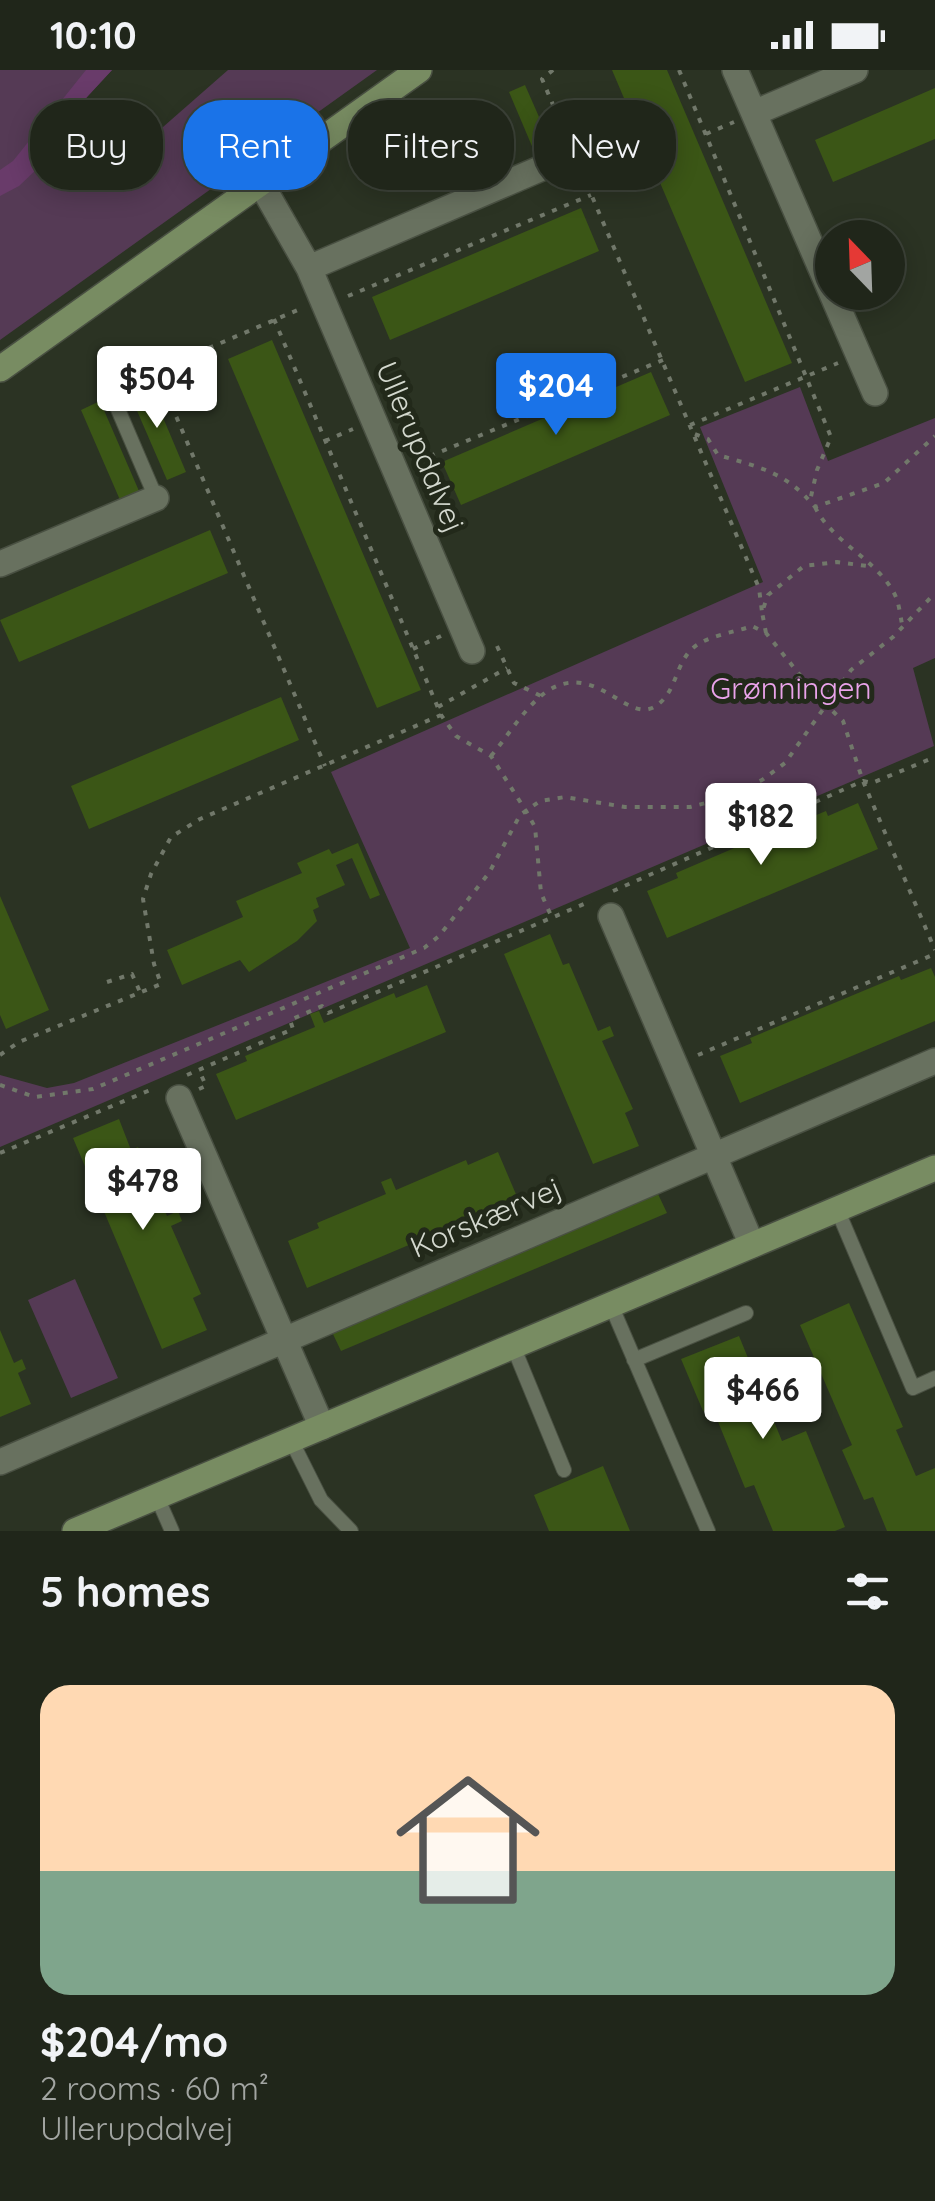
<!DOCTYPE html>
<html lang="en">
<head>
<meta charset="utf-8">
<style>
  body { margin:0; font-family:Quicksand,sans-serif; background:#2d3227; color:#f1f3f6; height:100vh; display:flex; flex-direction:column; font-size:38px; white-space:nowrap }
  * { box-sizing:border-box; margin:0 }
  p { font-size:32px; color:#a2a5a2 }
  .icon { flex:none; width:55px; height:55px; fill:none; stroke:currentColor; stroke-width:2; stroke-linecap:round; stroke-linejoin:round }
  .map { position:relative; height:1461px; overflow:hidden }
  .panel { display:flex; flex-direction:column; background:#20261a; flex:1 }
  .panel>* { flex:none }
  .hud { position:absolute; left:30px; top:30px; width:875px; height:90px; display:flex; gap:20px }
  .needle { width:65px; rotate:337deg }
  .controls { position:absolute; left:815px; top:150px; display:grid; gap:20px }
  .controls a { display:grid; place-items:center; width:90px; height:90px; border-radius:50%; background:#20261a; box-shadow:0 5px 25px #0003,0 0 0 2px #3d4339; font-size:50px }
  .price { position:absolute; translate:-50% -85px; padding:0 22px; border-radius:10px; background:#fff; color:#222; font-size:32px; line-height:65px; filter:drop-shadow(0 2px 5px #0008) }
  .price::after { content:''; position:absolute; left:50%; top:60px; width:30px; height:22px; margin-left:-15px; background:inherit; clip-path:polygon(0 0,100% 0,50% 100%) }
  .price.on { background:#1a73e8; color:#fff }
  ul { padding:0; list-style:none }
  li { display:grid; align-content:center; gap:20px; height:530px; padding:0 40px }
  li span { display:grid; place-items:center; height:310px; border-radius:30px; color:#555 }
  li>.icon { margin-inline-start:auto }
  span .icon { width:180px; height:180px; fill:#fffc; stroke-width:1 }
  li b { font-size:42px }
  h2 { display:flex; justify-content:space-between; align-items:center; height:120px; padding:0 40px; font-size:42px }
  .tag { padding:0 35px; border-radius:40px; background:#20261a; box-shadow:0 5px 25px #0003,0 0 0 2px #3d4339; font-size:35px; line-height:90px }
  .tag.on { background:#1a73e8; color:#fff }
  .status { display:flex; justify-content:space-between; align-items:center; height:70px; padding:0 50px; background:#20261a; direction:ltr }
  .status svg { height:28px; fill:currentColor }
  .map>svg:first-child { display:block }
  .green { fill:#553a55 }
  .water { fill:#693b6a }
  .building { fill:#3b5616 }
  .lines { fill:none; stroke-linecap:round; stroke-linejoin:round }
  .lane-casing { stroke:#495042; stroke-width:16 }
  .street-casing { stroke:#495042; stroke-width:28 }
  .secondary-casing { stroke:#495042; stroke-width:28 }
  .path { stroke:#71786a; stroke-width:4; stroke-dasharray:5 8; stroke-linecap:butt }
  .lane { stroke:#68715f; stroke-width:14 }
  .street { stroke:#68715f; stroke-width:25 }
  .secondary { stroke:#788c62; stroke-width:25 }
  .labels { text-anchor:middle; stroke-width:10; stroke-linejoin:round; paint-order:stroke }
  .street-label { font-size:30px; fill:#d3d8ce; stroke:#22291a }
  .park-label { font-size:30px; fill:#eaa3ea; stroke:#22291a }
</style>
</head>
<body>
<div class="status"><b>10:10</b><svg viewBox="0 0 49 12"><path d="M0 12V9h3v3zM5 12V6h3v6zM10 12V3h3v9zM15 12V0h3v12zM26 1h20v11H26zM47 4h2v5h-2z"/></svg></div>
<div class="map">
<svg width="935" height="1461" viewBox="0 0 935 1461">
  <rect width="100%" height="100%" fill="#2b3323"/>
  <path class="green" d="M0,0H112L62,54L47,82L90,121L228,0H377L0,270Z
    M800,317L828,391L935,348V588L913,598L934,676L0,1077V1005L47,1018L74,1013L410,878L331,702L763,512L700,357Z
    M75,1209L118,1308L71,1328L28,1230Z"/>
  <path class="water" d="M86,0H112L62,54L39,97L19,116L0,126V100L13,91Z"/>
  <path class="building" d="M612,0H667L792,293L745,312Z
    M525,15L554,81L537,88L509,22Z
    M935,18V69L833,112L815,70Z
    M581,138L599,181L390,270L372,227Z
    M272,270L421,620L377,638L228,289Z
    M651,302L670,345L461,435L442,392Z
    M148,312L186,402L167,410L128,320Z
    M100,331L139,421L120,430L81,340Z
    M210,460L228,503L19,592L0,550Z
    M281,627L299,670L89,759L71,716Z
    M858,733L878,779L667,868L647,821L678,808L676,803L746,773L743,767L752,763L756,770L826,741L828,746Z
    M358,773L380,825L370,829L352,788L336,795L345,815L316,828L319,837L313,840L317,851L297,871L249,902L240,890L182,915L167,880L243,847L236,831L302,803L297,793L329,779L332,784Z
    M0,826L49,940L6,959L0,945Z
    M550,864L563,895L569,893L598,961L610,956L614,966L602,971L633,1039L625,1043L639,1076L593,1094L504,884Z
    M931,898L935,907V951L740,1033L720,986L752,973L750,968L899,906L901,910Z
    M427,915L446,962L236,1050L216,1004L247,991L245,986L315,957L310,944L319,941L324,953L394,923L396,928Z
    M119,1049L131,1080L138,1077L167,1146L178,1141L182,1151L171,1156L201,1224L193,1228L207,1260L162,1279L73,1068Z
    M498,1082L518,1129L307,1218L288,1171L319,1158L317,1153L386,1124L381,1112L391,1108L396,1120L466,1090L468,1095Z
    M658,1124L667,1143L341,1281L332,1262Z
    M849,1233L903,1357L896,1360L916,1406L935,1398V1461H887L873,1427L864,1430L842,1380L852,1375L800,1255Z
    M0,1260L14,1293L22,1289L26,1299L18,1303L31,1334L0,1347Z
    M739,1266L782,1371L806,1361L845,1457L835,1461H773L754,1415L745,1418L712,1337L703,1341L681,1289Z
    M603,1396L630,1461H549L534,1425Z"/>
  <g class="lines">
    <g class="lane-casing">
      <path id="lane" d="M114,330L156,428
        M837,1139L913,1318L935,1308
        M611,1235L708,1461
        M513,1276L564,1400
        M634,1290L746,1243
        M291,1370L321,1430L351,1461
        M157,1427L172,1461"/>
    </g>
    <g class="street-casing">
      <path id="street" d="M735,0L875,323
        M754,43L855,0
        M260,112L309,198L472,581
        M309,198L549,95
        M0,494L156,428
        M611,846L752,1175
        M179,1028L322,1357
        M0,1392L935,991"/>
    </g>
    <g class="secondary-casing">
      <path id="secondary" d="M0,299L419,0
        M75,1461L935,1098"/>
    </g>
    <path class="path" d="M553,0L542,9L759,518L762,542
      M679,0L831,367L817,400L810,431
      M706,64L734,52
      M348,226L591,125
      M274,249L441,645L456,666L491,686L526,741L535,757L541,823L552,848
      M156,299L325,696
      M125,314L300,239
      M690,355L838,293
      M695,364L708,369L718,385C759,397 786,402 815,437L884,413L935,366
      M325,371L353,359
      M418,391L663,290
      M815,437C832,472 876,489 894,523C899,532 900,544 902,554
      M766,563L762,542L768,525L804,496L837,492L867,496
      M497,576L514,613L541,626
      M413,579L441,566
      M438,637L507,598
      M491,686C508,666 524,638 546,622C593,590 625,650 652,638C675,627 674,600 689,582C702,566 733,563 752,556L766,563L816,625L843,651L863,711L935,880
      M613,821L863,711L872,713L935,687
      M107,912L132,904L140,922
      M0,985L19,972L161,914L154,894L143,829L151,804L171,767L200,749L441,645
      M698,985L935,884
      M187,1005L293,959L290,950L322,936L328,943L591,831
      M0,1015L35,1027L93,1019L424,878L439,866L489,803L520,745L540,731L565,727L625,737H690L725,728L762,710L785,693L851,600L893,567L935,523
      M199,1019L206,1016L199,1000
      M0,1083L155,1018"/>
    <use href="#lane" class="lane"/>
    <use href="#street" class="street"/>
    <use href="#secondary" class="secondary"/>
  </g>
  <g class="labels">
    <g class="street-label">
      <text transform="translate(420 377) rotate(67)" y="10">Ullerupdalvej</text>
      <text transform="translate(486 1148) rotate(-23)" y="10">Korskærvej</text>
    </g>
    <g class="park-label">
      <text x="791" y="629">Grønningen</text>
    </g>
  </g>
</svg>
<div class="controls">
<a><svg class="needle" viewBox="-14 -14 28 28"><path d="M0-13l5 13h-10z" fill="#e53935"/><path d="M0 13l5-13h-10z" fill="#a2a5a2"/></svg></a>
</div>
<b class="price" style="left:157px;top:361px">$504</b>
<b class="price on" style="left:556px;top:368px">$204</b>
<b class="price" style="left:761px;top:798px">$182</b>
<b class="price" style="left:143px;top:1163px">$478</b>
<b class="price" style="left:763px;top:1372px">$466</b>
<div class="hud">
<a class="tag">Buy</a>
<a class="tag on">Rent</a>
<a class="tag">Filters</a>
<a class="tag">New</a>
</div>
</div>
<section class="panel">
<h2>5 homes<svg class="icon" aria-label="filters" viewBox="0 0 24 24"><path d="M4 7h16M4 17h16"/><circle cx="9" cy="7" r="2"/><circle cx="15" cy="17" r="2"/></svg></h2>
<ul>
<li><span style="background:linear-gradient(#ffd9b3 60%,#7fa58c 0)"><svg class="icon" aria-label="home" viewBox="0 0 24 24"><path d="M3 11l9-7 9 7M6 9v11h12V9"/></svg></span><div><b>$204/mo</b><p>2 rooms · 60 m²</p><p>Ullerupdalvej</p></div></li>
</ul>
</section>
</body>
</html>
